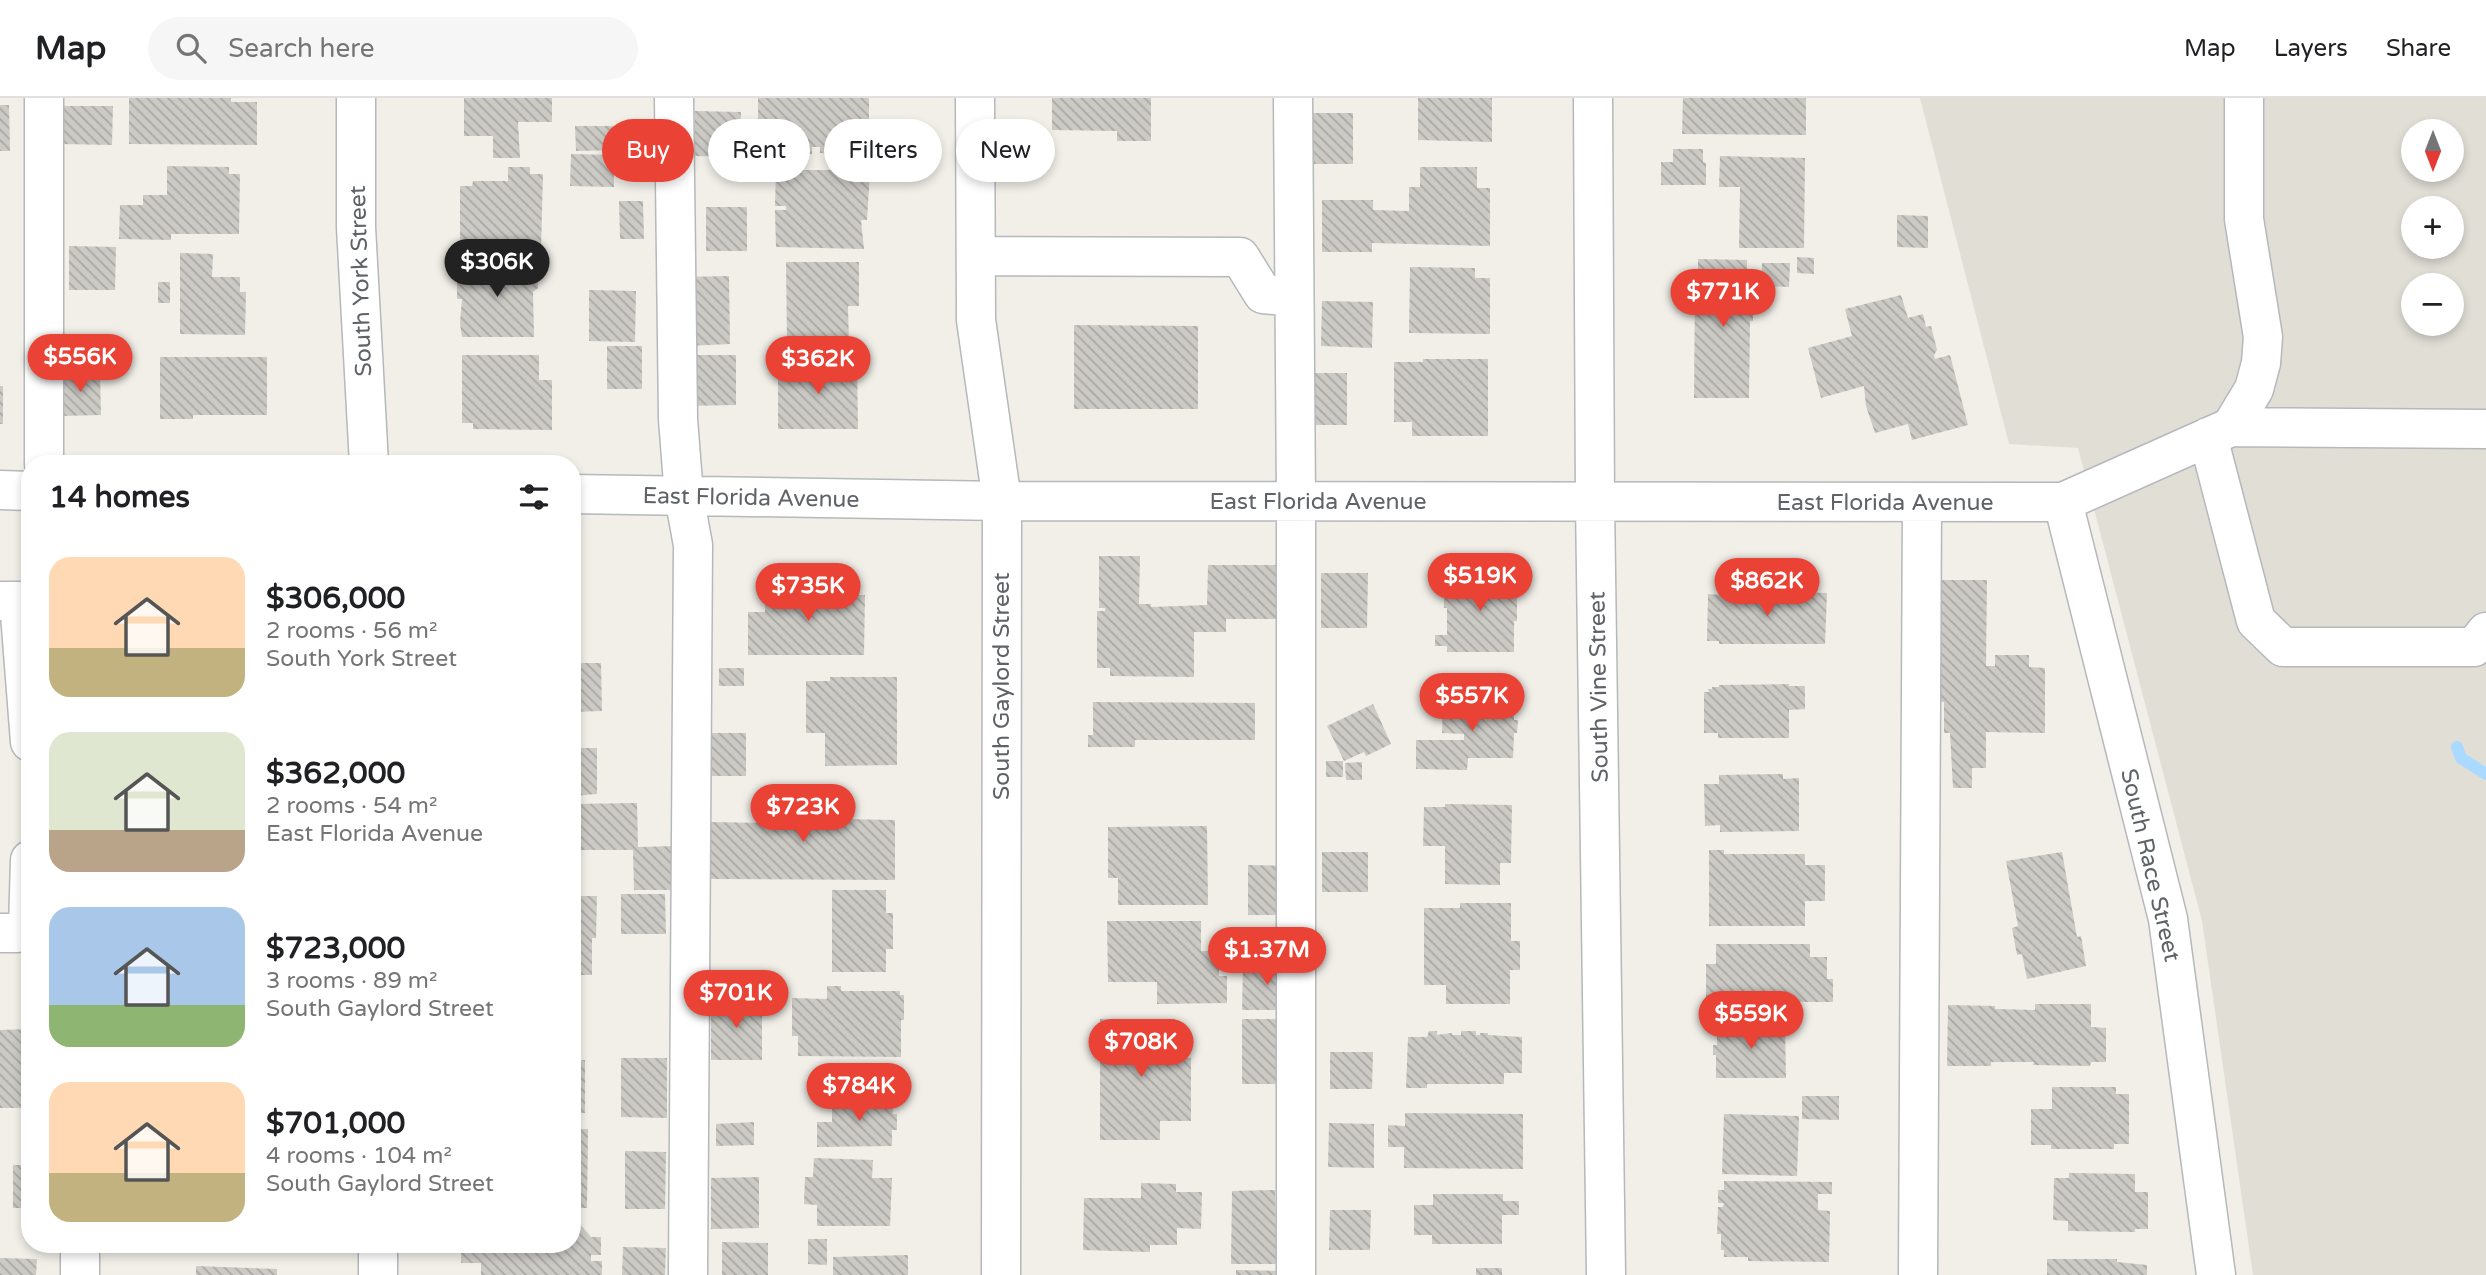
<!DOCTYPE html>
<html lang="en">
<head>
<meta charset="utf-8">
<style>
  body { margin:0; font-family:"Varela Round",sans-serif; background:#f6f6f6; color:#202124; height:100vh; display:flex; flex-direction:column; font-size:26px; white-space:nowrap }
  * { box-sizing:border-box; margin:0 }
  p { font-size:23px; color:#757577 }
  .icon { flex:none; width:38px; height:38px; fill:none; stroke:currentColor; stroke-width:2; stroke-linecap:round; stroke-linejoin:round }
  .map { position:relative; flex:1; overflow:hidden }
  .panel { position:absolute; left:21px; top:357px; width:560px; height:798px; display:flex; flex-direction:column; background:#fff; border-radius:28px; box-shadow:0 4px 10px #0003 }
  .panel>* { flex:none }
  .top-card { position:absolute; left:602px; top:21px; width:665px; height:63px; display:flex; gap:14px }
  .needle { width:46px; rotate:180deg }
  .buttons { position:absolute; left:2401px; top:21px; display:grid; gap:14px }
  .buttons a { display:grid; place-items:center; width:63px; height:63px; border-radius:50%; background:#fff; box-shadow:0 4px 10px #0003; font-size:35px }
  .price { position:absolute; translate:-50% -60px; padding:0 16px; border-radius:24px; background:#ea4335; color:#fff; font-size:23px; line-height:46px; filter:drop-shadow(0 2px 4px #0008) }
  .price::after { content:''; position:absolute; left:50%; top:42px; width:21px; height:16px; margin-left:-10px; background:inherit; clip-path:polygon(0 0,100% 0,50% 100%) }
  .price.current { background:#222; color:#fff }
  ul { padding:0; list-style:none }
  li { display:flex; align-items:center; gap:21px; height:175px; padding:0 28px }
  li span { display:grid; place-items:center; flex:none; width:196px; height:140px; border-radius:21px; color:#555 }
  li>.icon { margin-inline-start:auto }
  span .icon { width:84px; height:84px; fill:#fffc; stroke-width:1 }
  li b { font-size:30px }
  h2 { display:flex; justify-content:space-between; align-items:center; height:84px; padding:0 28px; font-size:30px }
  .chip { padding:0 24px; border-radius:32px; background:#fff; box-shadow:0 4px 10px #0003; font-size:24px; line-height:63px }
  .chip.current { background:#ea4335; color:#fff }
  header { display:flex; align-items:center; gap:42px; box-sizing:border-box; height:98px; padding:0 35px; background:#fff; border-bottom:2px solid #e0e0e0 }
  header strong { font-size:33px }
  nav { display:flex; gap:38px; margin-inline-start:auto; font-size:24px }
  .search { width:490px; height:63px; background:#f6f6f6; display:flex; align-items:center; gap:18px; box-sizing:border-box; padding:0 24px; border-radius:38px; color:#757577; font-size:26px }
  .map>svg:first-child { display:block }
  .education { fill:#e1ded6; fill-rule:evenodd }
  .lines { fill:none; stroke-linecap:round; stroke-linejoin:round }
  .stream { stroke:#aadaff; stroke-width:12 }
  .building { fill:url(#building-back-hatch) }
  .minor-casing { stroke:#b5b8bc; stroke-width:41 }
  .minor { stroke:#fff; stroke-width:38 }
  .labels { text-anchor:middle; stroke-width:5; stroke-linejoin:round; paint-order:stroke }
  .street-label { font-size:23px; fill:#5f6368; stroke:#fff }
</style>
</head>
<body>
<header>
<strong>Map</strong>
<div class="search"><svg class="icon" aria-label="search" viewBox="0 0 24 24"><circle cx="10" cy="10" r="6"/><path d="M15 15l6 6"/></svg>Search here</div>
<nav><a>Map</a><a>Layers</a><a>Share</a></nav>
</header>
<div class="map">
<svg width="2486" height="1177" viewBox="0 0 2486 1177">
  <defs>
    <pattern id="building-back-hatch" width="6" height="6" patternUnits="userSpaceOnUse" patternTransform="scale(1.75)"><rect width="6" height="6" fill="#cccac5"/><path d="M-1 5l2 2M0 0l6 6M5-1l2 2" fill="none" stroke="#a9a8a4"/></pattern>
  </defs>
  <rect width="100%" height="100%" fill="#f1efe8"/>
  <path class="education" d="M1920,0H2486V1177H2253L2202,823L2078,350L2009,346ZM2413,33H2452V72H2413ZM2413,110H2452V149H2413ZM2413,187H2452V226H2413Z"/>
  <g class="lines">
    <path class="stream" d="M2457,649L2461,660L2486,676"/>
  </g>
  <path class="building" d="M129,0H231V4H257V47L129,46Z
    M464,0H552V24H518L520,60H493V38H464Z
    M758,0H869V31H859V56H843V49H838V56L820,55V49H812V56H792V42H783V24H758Z
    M1052,0H1151V43H1117V33L1052,32Z
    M1418,0H1492V44L1418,42Z
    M1683,0H1806V37L1682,36Z
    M0,7H9L10,53H0Z
    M60,8H113L112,47L60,46Z
    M695,13L741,14L739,59L694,58Z
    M1304,15H1353V66H1304Z
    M575,28H617V52L576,53Z
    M1673,51H1703V64L1706,65V87H1661V64H1673Z
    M571,56L614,57V89L570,88Z
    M1720,58L1805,60L1804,150H1739L1740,89H1719Z
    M167,68L229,69V76H240L239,136H171V142L119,141L120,107H143V97H167Z
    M508,69H530V76H543L541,152L460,151V88H472L473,83H508Z
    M1420,69H1477V90H1490V148L1372,145V154H1322V102H1373V112L1409,113V89H1420Z
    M776,72H856V74H870L867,122H861L864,151L776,149L775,112H786V108H775Z
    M619,103H643L644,141H620Z
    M706,109H747V153H706Z
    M1897,117L1928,118V150L1897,149Z
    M69,148L116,149L115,192H69Z
    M180,155L213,156L212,179H240V194H246L245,237L180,236Z
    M1797,159L1814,160V176L1797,175Z
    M1698,161L1747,162V185H1753V223H1750L1749,300H1694L1695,187H1698Z
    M786,164H859V208H848L849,246H787Z
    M457,165H533V174L538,179V190L533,194L534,239H462L460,225L462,201H457Z
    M1762,165H1790L1789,189L1761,188Z
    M1410,169L1475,170V180H1490V236L1409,235Z
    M729,178L730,246L685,248L684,179Z
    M158,184H170V205H158Z
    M589,192L636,193L635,244L589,243Z
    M1901,197L1908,220L1923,216L1926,229L1931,228L1937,252L1934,257L1935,261L1950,257L1968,327L1912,342L1908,326L1875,335L1866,308L1864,288L1821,300L1808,250L1852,238L1845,211Z
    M1322,203L1373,204L1372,250L1321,248Z
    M1074,227L1198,228V311H1074Z
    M607,248H642V291H607Z
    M462,257H539V282H552V332L473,331V325H462Z
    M685,257H736V307L685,308Z
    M160,259H267V317H193V321H160Z
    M1423,261H1488V338H1412V324H1394V264H1423Z
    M778,264H857L858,331H778Z
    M100,275L101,317L60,318L58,276Z
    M1301,275H1347V327H1301Z
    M0,288H3V326H0Z
    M1099,458H1140L1139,506H1151V509L1207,507L1208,467H1282L1281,521H1226V534H1194V579L1110,578V570H1097V513H1105V510H1099Z
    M1321,475H1368L1367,530H1321Z
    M1444,476H1507V480H1517V523H1514V554H1447V548H1435V537H1447V510H1444Z
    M1940,482H1987L1986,568H1995V557H2029V569L2045,570V635L1986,634V670H1972V690H1953L1950,635H1944V604H1939Z
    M765,489L834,490V497H865L864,557H748V514H765Z
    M1721,493L1827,495L1825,546H1719V543H1707L1708,496L1721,497Z
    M572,565H601L602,613L572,614Z
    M719,570H744V588H719Z
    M830,579H897V667L825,668V635H806V583H830Z
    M1789,586V588H1805V611L1789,612V640H1718V635H1704V594H1709L1708,591H1712V589H1719V587Z
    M1463,597H1514V622H1518L1517,635H1514L1513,660H1468L1467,672L1416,671V642H1464V636L1442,635L1443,606H1463Z
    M1093,604L1255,605V642H1135V649H1088V637H1093Z
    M1373,606L1391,646L1366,658L1364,654L1344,663L1327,628Z
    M705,635H746V678H705Z
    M575,650H597V696L572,698V653H575Z
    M1326,663H1343V679H1326Z
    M1362,664V682H1346L1345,665Z
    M1783,676V681L1799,680V733L1720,734V727L1705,728L1704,686H1719V677Z
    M770,696H840V721L895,722V782L709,781V724L770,725Z
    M637,705L638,749L675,748V792H634L633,752H572V706Z
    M1445,706L1512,707L1511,765H1500V787L1445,786V748H1423L1424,709H1445Z
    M1207,728L1208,807H1118V780H1108V729Z
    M1709,752H1724V756H1805V767H1825V803H1805V828H1709Z
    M1322,754H1368V794H1322Z
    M2062,754L2077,839L2081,838L2086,868L2027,881L2022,856L2017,857L2012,830L2018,828L2006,763Z
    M1248,767L1294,768V817H1248Z
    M832,792H886V815H893V851H886V874H832Z
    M621,796H665L666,836H621Z
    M572,798H597L596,840H592V877H572Z
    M1460,805H1511V843H1520V872H1510V906H1446V887H1424V810H1460Z
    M1107,823H1201V853H1219V878H1227V905L1157,906V884H1108Z
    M1716,846H1810V859H1827V881H1833V904H1715V901H1706V866H1716Z
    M1243,865L1293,866L1292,912H1242Z
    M827,888H841V893H900V897H904V922H901V959L798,958V938H792V900L827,901Z
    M711,901H762V962H711Z
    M2035,906H2091V929L2106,930V964H2091L2090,968L2033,967L2034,964H1991V968H1947L1948,907L1995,908V911L2035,912Z
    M1100,921H1175V960H1191V1023H1160V1042H1100Z
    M1242,921H1287V986H1242Z
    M1717,926H1785L1786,980H1716V957H1713V947H1717Z
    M30,931V1010H0V932Z
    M1429,933H1437V937L1452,935V937H1461V933H1476V937H1480V935H1488V937L1522,939V975H1504V986H1427V990H1406L1408,939H1427Z
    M1330,954H1373L1372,991H1330Z
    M621,960H667V1020L621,1019Z
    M572,962H585V1015H572Z
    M2052,989H2116V996H2129V1046H2114V1051H2051V1047H2031V1011H2052Z
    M1802,998H1839V1022L1802,1021Z
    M892,999L893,1016H897V1032H892V1048L817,1049V1024H832V1000Z
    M1405,1015L1523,1016V1071L1404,1070V1049H1388V1027L1405,1028Z
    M1724,1016L1799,1018L1797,1078L1722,1076Z
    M754,1024V1047L716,1048V1026Z
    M1329,1025L1374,1026V1070L1328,1069Z
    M572,1031H588L587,1110H572Z
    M625,1053L666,1054L665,1111H625Z
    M814,1060L873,1062L872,1080H892L890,1128H817V1107L804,1106L805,1079H813Z
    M13,1067H30V1110H13Z
    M2069,1075L2135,1076V1094H2148V1131H2135V1134L2068,1133V1123L2053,1122L2054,1080H2069Z
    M759,1079V1130L711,1131V1080Z
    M1724,1083L1832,1084V1096H1818V1112L1830,1113L1829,1164L1748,1163V1159H1724V1152H1721V1136H1717L1718,1109H1723L1724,1105H1718V1092H1724Z
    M1141,1085L1176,1086V1094H1202L1201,1131L1177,1130V1147H1150V1154L1083,1152L1084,1100H1141Z
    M1275,1092L1276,1133H1287V1166H1231L1232,1093Z
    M1433,1096H1503V1103H1519V1117H1502V1146H1432V1137H1414V1107H1433Z
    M1330,1112H1371L1370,1152H1329Z
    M572,1123H577L591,1139H601V1157H591V1163H602V1177H481V1165H461V1146H572Z
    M808,1141H827V1167L808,1166Z
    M722,1144L768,1145V1177H722Z
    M83,1146H129V1155L83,1154Z
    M184,1146H276L275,1150H270V1154L184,1151Z
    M623,1149L666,1150L665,1177H622Z
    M908,1157V1177H833V1159Z
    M0,1160L37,1161L36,1177H0Z
    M2047,1161H2117V1164L2147,1167V1177H2047Z
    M196,1168L277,1171V1177H196Z
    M1476,1170H1502V1177H1476Z
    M1236,1172L1286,1173V1177H1236Z"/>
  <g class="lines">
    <g class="minor-casing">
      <path id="minor" d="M44,0V366
        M356,0V129L369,366
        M674,0L678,321L684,398L693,447L688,1177
        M975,0L976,222L1002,403L1001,1177
        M1293,0L1296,403V1177
        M1593,0L1595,404L1606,1177
        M976,158L1240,159L1263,196L1294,199
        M2231,329L2254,291L2261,265L2263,239L2244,121V0
        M2208,339L2256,523L2283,549H2474L2486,534
        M0,392L30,393
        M572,396L1002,403L2063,404L2231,329L2486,331
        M2063,404L2168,821L2216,1177
        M0,503H19L30,644
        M0,835H17L28,829L30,762
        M80,1146V1177
        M378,1146V1177
        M1918,1177L1922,404"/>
    </g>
    <use href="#minor" class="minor"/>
  </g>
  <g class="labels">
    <g class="street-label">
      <text transform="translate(360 183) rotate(-92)" y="8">South York Street</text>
      <text transform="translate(751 399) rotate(1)" y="8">East Florida Avenue</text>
      <text x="1318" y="411">East Florida Avenue</text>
      <text x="1885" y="412">East Florida Avenue</text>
      <text transform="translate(1001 588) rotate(-90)" y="8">South Gaylord Street</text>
      <text transform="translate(1598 589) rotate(-91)" y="8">South Vine Street</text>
      <text transform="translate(2151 767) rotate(77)" y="8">South Race Street</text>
    </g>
  </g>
</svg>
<div class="buttons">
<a><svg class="needle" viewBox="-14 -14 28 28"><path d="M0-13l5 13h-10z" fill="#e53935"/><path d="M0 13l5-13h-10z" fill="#757577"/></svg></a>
<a>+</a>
<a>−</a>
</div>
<b class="price current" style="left:497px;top:201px">$306K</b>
<b class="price" style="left:1723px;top:231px">$771K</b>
<b class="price" style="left:80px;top:296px">$556K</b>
<b class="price" style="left:818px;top:298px">$362K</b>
<b class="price" style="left:1480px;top:515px">$519K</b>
<b class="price" style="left:1767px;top:520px">$862K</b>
<b class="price" style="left:808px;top:525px">$735K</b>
<b class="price" style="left:1472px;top:635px">$557K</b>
<b class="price" style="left:803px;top:746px">$723K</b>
<b class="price" style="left:1267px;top:889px">$1.37M</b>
<b class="price" style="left:736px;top:932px">$701K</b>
<b class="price" style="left:1751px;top:953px">$559K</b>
<b class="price" style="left:1141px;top:981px">$708K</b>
<b class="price" style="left:859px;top:1025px">$784K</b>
<div class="top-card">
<a class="chip current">Buy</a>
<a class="chip">Rent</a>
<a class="chip">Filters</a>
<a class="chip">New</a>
</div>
<section class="panel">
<h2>14 homes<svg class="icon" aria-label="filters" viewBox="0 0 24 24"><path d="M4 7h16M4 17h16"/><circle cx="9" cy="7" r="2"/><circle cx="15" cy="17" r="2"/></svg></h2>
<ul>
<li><span style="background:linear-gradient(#ffd9b3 65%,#c2b280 0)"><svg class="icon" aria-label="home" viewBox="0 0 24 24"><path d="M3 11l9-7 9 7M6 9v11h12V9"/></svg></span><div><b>$306,000</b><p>2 rooms · 56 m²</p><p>South York Street</p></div></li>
<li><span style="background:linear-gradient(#dfe7d0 70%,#b9a48a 0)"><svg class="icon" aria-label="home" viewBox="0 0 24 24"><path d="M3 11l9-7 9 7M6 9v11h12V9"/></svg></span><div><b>$362,000</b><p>2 rooms · 54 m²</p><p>East Florida Avenue</p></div></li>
<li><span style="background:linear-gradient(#a9c7e8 70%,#8fb573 0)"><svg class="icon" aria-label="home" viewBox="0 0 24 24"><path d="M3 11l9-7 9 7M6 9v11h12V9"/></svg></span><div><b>$723,000</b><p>3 rooms · 89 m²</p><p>South Gaylord Street</p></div></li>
<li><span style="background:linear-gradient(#ffd9b3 65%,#c2b280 0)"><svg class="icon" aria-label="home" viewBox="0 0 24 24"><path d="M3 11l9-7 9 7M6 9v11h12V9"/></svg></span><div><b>$701,000</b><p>4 rooms · 104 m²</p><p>South Gaylord Street</p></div></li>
</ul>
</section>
</div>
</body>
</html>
